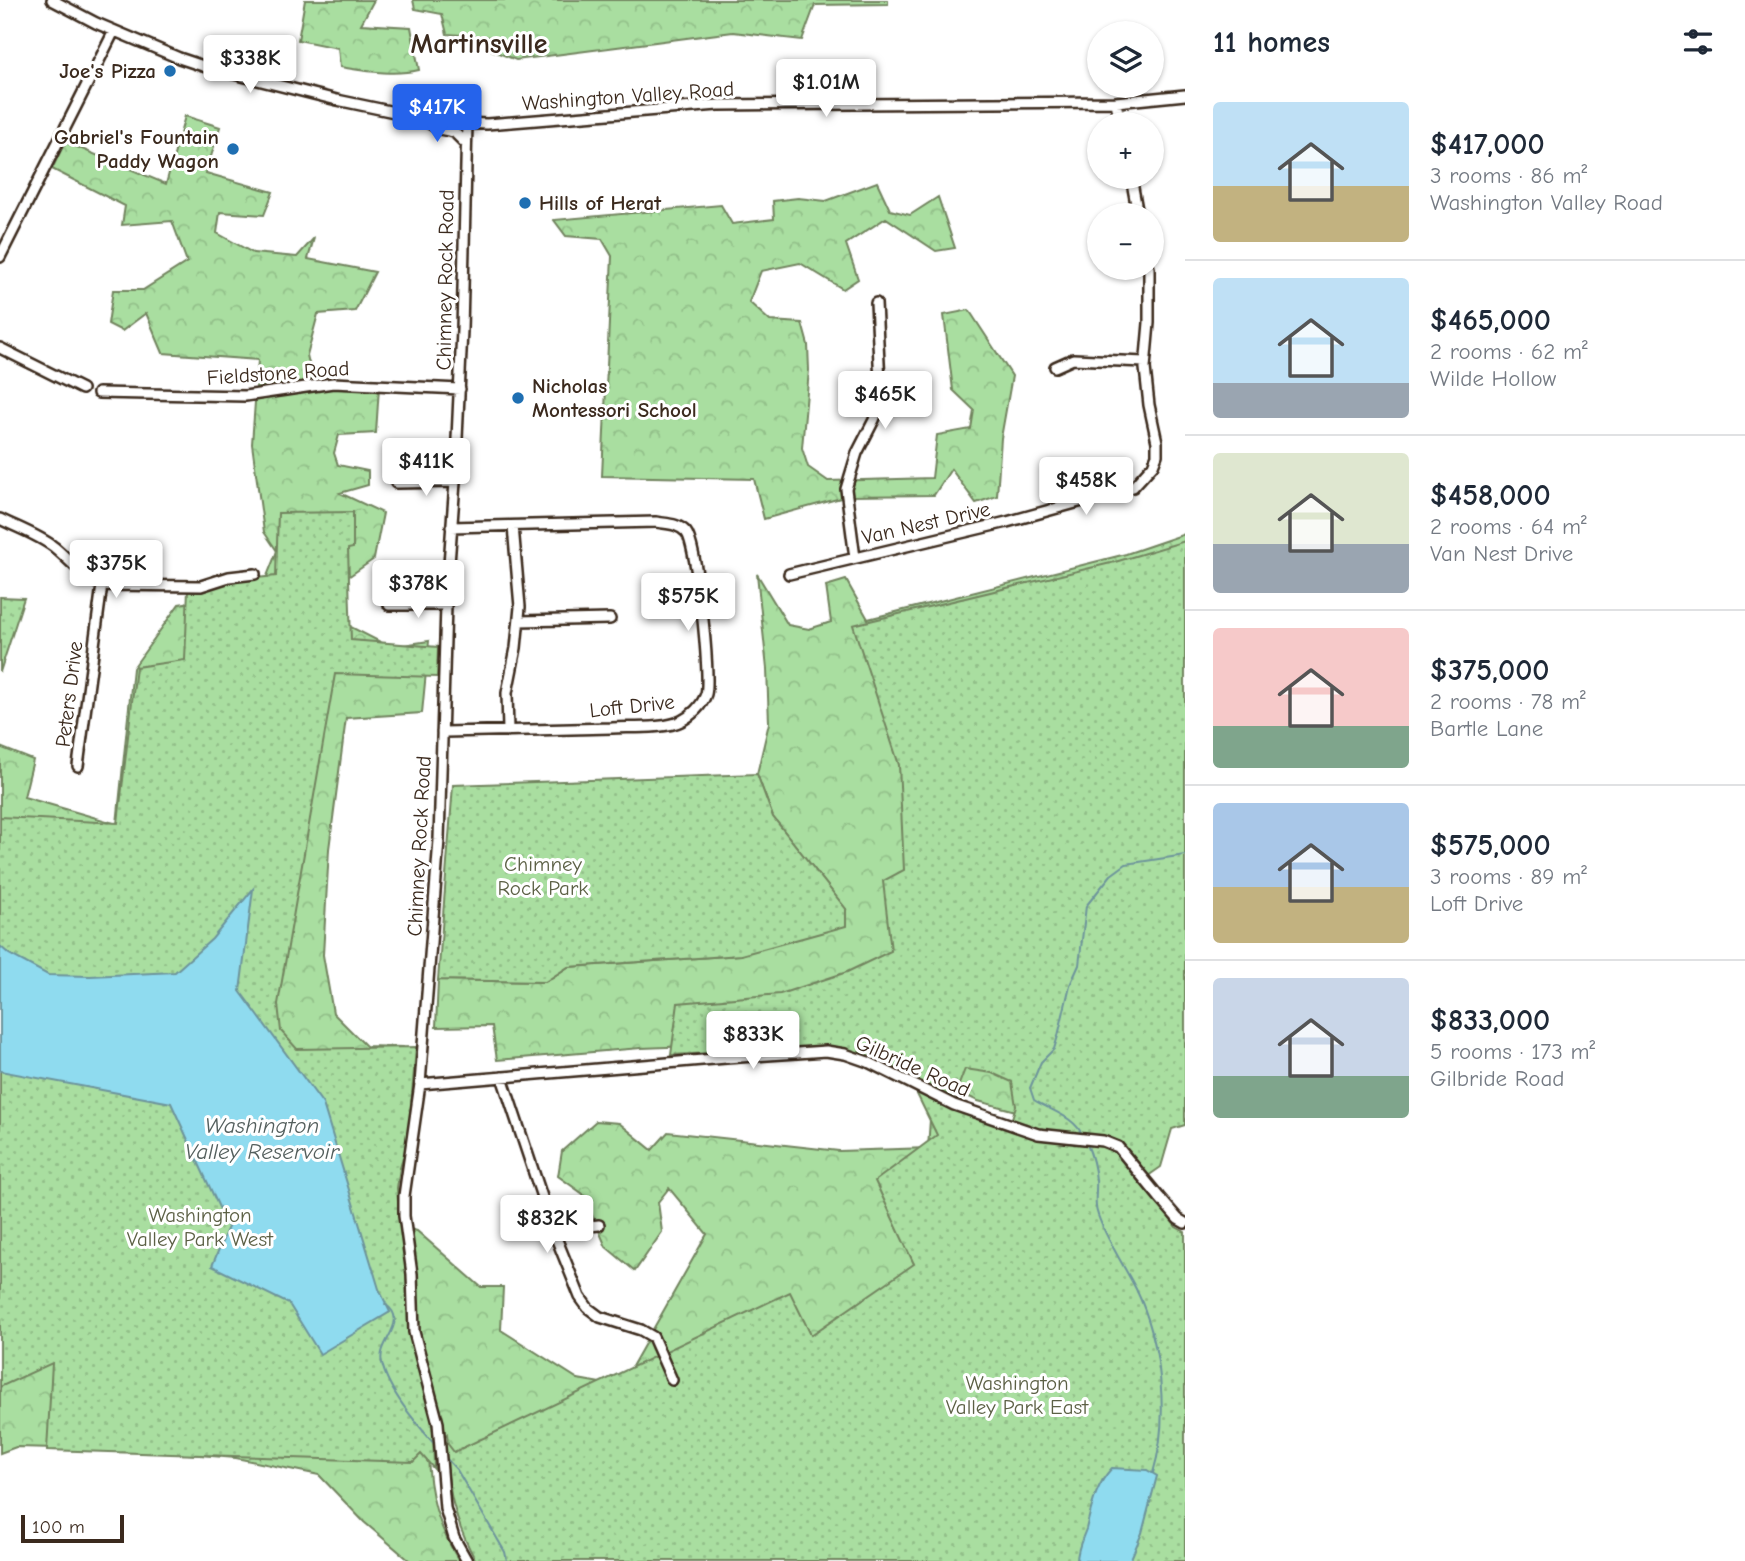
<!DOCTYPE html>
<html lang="en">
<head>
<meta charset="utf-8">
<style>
  body { margin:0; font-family:"Comic Neue",sans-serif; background:#f6f6f7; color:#1f2937; height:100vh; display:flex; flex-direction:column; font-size:26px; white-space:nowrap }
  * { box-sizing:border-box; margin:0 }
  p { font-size:23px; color:#747a83 }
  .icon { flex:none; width:38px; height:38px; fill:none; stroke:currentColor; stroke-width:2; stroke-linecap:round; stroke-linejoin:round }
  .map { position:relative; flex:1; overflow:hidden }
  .drawer { display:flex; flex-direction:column; background:#fff; width:560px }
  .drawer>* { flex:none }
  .buttons { position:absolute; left:1087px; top:21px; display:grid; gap:14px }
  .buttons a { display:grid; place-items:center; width:77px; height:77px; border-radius:50%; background:#fff; box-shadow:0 2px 5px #0004; font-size:35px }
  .scale { position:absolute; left:21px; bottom:18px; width:103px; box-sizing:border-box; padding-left:7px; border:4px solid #3b2a1e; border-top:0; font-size:19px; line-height:24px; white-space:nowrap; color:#3b2a1e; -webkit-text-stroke:5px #fff; paint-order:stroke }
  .price { position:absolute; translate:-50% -60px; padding:0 16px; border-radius:7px; background:#fff; color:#222; font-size:23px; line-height:46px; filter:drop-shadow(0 2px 4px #0008) }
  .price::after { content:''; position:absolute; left:50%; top:42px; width:21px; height:16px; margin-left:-10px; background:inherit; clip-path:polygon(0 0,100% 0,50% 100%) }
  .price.active { background:#2563eb; color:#fff }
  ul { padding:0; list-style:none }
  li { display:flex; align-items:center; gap:21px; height:175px; padding:0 28px }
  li+li { border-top:2px solid #e0e1e3 }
  li span { display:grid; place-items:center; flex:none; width:196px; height:140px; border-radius:7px; color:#555 }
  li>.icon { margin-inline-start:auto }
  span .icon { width:84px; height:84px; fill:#fffc; stroke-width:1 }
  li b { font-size:30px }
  h2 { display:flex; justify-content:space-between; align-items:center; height:84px; padding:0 28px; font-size:30px }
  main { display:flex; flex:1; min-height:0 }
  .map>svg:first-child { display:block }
  .forest { fill:url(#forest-crowns); stroke:#72845f; stroke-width:2 }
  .park { fill:url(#park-dots); stroke:#72845f; stroke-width:2; fill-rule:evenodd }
  .water { fill:#8fdbef; stroke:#6d949b; stroke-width:2 }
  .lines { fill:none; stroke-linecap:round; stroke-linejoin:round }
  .stream { stroke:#6d949b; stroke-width:2 }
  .minor-casing { stroke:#3b2a1e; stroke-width:14 }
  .minor { stroke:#fff; stroke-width:9 }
  .poi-dot { fill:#1f6fb2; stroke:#fff; stroke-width:2.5 }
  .labels { text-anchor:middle; stroke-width:6; stroke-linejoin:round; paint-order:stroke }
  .poi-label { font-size:21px; font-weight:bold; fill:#3b2a1e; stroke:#fff; text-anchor:end }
  .street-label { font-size:21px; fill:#3b2a1e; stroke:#fff }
  .park-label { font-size:21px; fill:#5c6045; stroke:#fff }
  .water-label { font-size:23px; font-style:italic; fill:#545f5d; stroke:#fff }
  .district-label { font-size:28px; font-weight:bold; fill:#3b2a1e; stroke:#fff }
</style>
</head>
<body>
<main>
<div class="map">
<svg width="1185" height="1561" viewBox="0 0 1185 1561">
  <defs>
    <pattern id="forest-crowns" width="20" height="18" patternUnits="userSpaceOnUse" patternTransform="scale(1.75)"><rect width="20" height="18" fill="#a9dea0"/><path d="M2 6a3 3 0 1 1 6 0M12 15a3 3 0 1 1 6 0" fill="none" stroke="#92bf89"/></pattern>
    <pattern id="park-dots" width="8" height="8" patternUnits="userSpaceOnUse" patternTransform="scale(1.75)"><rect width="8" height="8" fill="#a9dea0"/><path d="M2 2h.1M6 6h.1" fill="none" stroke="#92bf89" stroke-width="1.8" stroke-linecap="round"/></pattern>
  </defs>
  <rect width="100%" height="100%" fill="#fff"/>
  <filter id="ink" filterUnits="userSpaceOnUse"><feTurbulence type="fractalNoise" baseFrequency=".0143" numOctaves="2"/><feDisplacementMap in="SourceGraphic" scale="14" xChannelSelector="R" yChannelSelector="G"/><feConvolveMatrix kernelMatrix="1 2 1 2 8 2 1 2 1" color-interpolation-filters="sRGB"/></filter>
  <g filter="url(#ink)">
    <path class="forest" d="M305,0H374L361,24L411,27L419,70C393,76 367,71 340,67L338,48L298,40Z
      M413,0H888V4L815,5L802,40L733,32L516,60L491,50V37L447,34L442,14L415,9Z
      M185,116L220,127L206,173L273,192L264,215L220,212L217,233L253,253L297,257L314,238L308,259L375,272L355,311L318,314L307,355L312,377L379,387L376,433L339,435L334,453L338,465L368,471V485L340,493L383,513L374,559L338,584L335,619L390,647L429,641L422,713L346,718L329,849L323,955L333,1013L366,1046L403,1047L408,1096L395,1179L399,1226L417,1231L481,1287H503L501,1330L578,1379L611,1385L630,1370L707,1234L669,1188L658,1202L662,1232L635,1271L606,1247L583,1194L558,1176L562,1151L596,1121L619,1123L652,1150L668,1132L839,1151L928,1148L931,1105L1185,1561L451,1482L447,1434L428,1454C429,1495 438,1526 459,1561H410L364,1522L319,1475L236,1458L139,1450L16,1447L0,1453V747L33,760L24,797L117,824L133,668L179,604L261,591L277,551L264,532L252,444L258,360L163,353L146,313L122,331L108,324L113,290H143L187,262L172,221L122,225L125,206L52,169L65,142L166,184Z
      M877,182L890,210L910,215L938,197L955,248L936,251L886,218L846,244L858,279L843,289L800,263L761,271L749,302L770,321L802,323L808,345L809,370L802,448L808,467L828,481L932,478L937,435L971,429L974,410L953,390L944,315L969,310L1012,376L1001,438L997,496L976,503L951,469L934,495L848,496L764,519L754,479L602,476L612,256L602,239L566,236L554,220L721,205L732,224L774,219L773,201L798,198L826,201Z
      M1185,534V1079L1058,1122L978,1101L846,1040L641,1048L497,1060L492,1026L436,1027L438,980L545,982L568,967L741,955L846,909L773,817L757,774L769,723L767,669L757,574L788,625L809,629L831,622L826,586L846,580L868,619L1126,554Z"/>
    <path class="park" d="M353,512V548L348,549L351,640L438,647L437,677L335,674L278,1004L281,1031L297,1049L416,1047L408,1142L400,1168L397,1188L399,1215L433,1425L434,1469L421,1454L413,1462L47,1450L52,1363L0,1387V817L118,823L136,667L185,660L188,589L225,581L276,576L278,513Z
      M1185,541V1125L1172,1129L1161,1167L1141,1181L1176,1227L1185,1232V1561H476C452,1518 448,1486 444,1439L454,1452L790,1292L811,1335L914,1264L875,1181L937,1135L915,1090L920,1082L884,1061L846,1049L811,1048L671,1055L678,1003L780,994L847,972L891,951L883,881L904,870L899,765L853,625L1115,562ZM965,1069L992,1073L1012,1082L1016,1106L1011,1121L953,1100Z
      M0,597L24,598L0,672Z
      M757,774L773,817L846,909V926L741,955L568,967L545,982L438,980L453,785Z"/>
    <path class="water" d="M253,889L240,991L323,1104L379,1289L390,1312L320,1354L289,1304L212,1266L228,1227L171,1103L0,1071V946L9,954L48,975L90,976L175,972L212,939Z
      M1112,1468L1147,1470L1157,1476L1142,1533L1130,1561H1077C1077,1549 1082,1540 1086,1529C1092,1506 1095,1486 1112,1468Z"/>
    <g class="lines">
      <path class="stream" d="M1083,1136C1074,1116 1051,1111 1034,1100L1030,1088L1041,1062L1054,1049L1058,1036L1070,985L1079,965L1086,906L1111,875L1126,864L1185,855
        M1087,1144C1092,1156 1095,1168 1096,1180C1097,1190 1094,1203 1097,1212C1103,1234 1125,1267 1136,1289C1161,1341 1170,1417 1153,1473
        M385,1304C411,1322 376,1342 382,1363C388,1391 417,1424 436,1446
        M444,1456L457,1470L505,1552L507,1561"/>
      <g class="minor-casing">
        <path id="minor" d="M52,0L96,23L179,58L206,67L337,100L442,122L487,124L718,105L1116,102L1185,95
          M1116,102L1120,124
          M429,123L439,129L454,132L466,144
          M467,123L462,330L455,482L446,605L439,840L420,1084L404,1196V1216L412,1274L414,1332L438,1423L445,1508L454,1538L467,1561
          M1131,177L1138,215
          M0,257L114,31
          M0,348L82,389
          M1055,367L1073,359L1145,362
          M98,393L245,396L333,383L460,389
          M396,483L455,482
          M0,519C18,528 38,535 54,547C70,560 83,577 102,585L201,586L229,577L255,574
          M855,558L846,489L857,453L874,420L881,402L876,303
          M789,574L1007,522L1133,487L1153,465L1157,455V442L1149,405L1145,368L1149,323V268
          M389,605H446
          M519,621L610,619
          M508,731L507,693L516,648L520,607L513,526
          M442,732C499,731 556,729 612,728C630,727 666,729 681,721C691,716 702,706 706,694C711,677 697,544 686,532C678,523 666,524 656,522L451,527
          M78,766L102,585
          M502,1077L553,1230L580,1297L588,1308L600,1317L641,1330L653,1337L672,1380
          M420,1084L726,1058L826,1051L845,1054L868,1062L954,1105L1038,1134L1103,1141L1118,1147L1159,1197L1178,1219L1185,1223
          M553,1230L599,1225"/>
      </g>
      <use href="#minor" class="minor"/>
    </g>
  </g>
  <g class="poi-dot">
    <circle cx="170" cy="71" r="7"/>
    <circle cx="233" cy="149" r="7"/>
    <circle cx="525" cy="203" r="7"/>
    <circle cx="518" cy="398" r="7"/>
  </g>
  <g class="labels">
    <g class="poi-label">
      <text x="156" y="78">Joe's Pizza</text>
      <text x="219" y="144">Gabriel's Fountain<tspan x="219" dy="24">Paddy Wagon</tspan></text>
      <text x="539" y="210" text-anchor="start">Hills of Herat</text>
      <text x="532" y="393" text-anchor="start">Nicholas<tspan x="532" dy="24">Montessori School</tspan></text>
    </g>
    <g class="street-label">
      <text transform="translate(628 96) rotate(-4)" y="7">Washington Valley Road</text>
      <text transform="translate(445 280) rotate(-89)" y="7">Chimney Rock Road</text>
      <text transform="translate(278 373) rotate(-4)" y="7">Fieldstone Road</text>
      <text transform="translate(926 523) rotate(-13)" y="7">Van Nest Drive</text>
      <text transform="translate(69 694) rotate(-83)" y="7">Peters Drive</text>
      <text transform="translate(632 706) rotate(-6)" y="7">Loft Drive</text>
      <text transform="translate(419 846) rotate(-87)" y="7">Chimney Rock Road</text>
      <text transform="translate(913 1066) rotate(24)" y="7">Gilbride Road</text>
    </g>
    <g class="park-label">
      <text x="543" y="871">Chimney<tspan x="543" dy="24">Rock Park</tspan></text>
      <text x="200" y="1222">Washington<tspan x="200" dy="24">Valley Park West</tspan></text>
      <text x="1017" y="1390">Washington<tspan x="1017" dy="24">Valley Park East</tspan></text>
    </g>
    <g class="water-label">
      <text x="262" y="1133">Washington<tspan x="262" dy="26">Valley Reservoir</tspan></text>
    </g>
    <g class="district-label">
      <text x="479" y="53">Martinsville</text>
    </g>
  </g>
</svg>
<div class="buttons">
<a><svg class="icon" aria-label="layers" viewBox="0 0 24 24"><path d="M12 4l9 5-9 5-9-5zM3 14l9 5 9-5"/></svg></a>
<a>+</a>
<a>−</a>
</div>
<div class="scale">100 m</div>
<b class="price" style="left:250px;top:95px">$338K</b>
<b class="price" style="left:826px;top:119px">$1.01M</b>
<b class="price active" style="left:437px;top:144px">$417K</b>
<b class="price" style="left:885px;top:431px">$465K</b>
<b class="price" style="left:426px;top:498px">$411K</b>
<b class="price" style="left:1086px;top:517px">$458K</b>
<b class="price" style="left:116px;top:600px">$375K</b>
<b class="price" style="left:418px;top:620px">$378K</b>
<b class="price" style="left:688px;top:633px">$575K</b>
<b class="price" style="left:753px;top:1071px">$833K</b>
<b class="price" style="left:547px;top:1255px">$832K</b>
</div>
<section class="drawer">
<h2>11 homes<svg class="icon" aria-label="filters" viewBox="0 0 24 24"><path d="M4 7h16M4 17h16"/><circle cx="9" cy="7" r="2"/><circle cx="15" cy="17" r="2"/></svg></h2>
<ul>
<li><span style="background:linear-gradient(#bfe0f5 60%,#c2b280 0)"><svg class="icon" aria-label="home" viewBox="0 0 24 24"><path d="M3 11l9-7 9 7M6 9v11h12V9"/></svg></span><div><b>$417,000</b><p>3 rooms · 86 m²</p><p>Washington Valley Road</p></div></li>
<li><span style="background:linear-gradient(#bfe0f5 75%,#9aa5b1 0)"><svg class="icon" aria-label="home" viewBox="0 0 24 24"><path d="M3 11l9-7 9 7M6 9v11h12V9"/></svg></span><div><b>$465,000</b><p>2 rooms · 62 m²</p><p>Wilde Hollow</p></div></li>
<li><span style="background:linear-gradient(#dfe7d0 65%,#9aa5b1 0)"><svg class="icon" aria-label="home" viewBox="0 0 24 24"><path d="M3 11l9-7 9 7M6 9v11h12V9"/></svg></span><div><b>$458,000</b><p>2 rooms · 64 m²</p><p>Van Nest Drive</p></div></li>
<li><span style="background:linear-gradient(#f6c9c9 70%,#7fa58c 0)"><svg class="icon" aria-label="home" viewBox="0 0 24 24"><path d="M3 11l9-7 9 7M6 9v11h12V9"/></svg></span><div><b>$375,000</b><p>2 rooms · 78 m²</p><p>Bartle Lane</p></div></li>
<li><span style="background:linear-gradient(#a9c7e8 60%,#c2b280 0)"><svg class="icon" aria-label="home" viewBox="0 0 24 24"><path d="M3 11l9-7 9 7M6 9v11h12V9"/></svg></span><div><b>$575,000</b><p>3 rooms · 89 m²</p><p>Loft Drive</p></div></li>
<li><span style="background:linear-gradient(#c9d6e8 70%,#7fa58c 0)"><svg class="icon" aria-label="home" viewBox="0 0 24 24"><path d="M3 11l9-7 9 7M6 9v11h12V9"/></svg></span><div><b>$833,000</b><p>5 rooms · 173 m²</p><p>Gilbride Road</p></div></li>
</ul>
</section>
</main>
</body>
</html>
